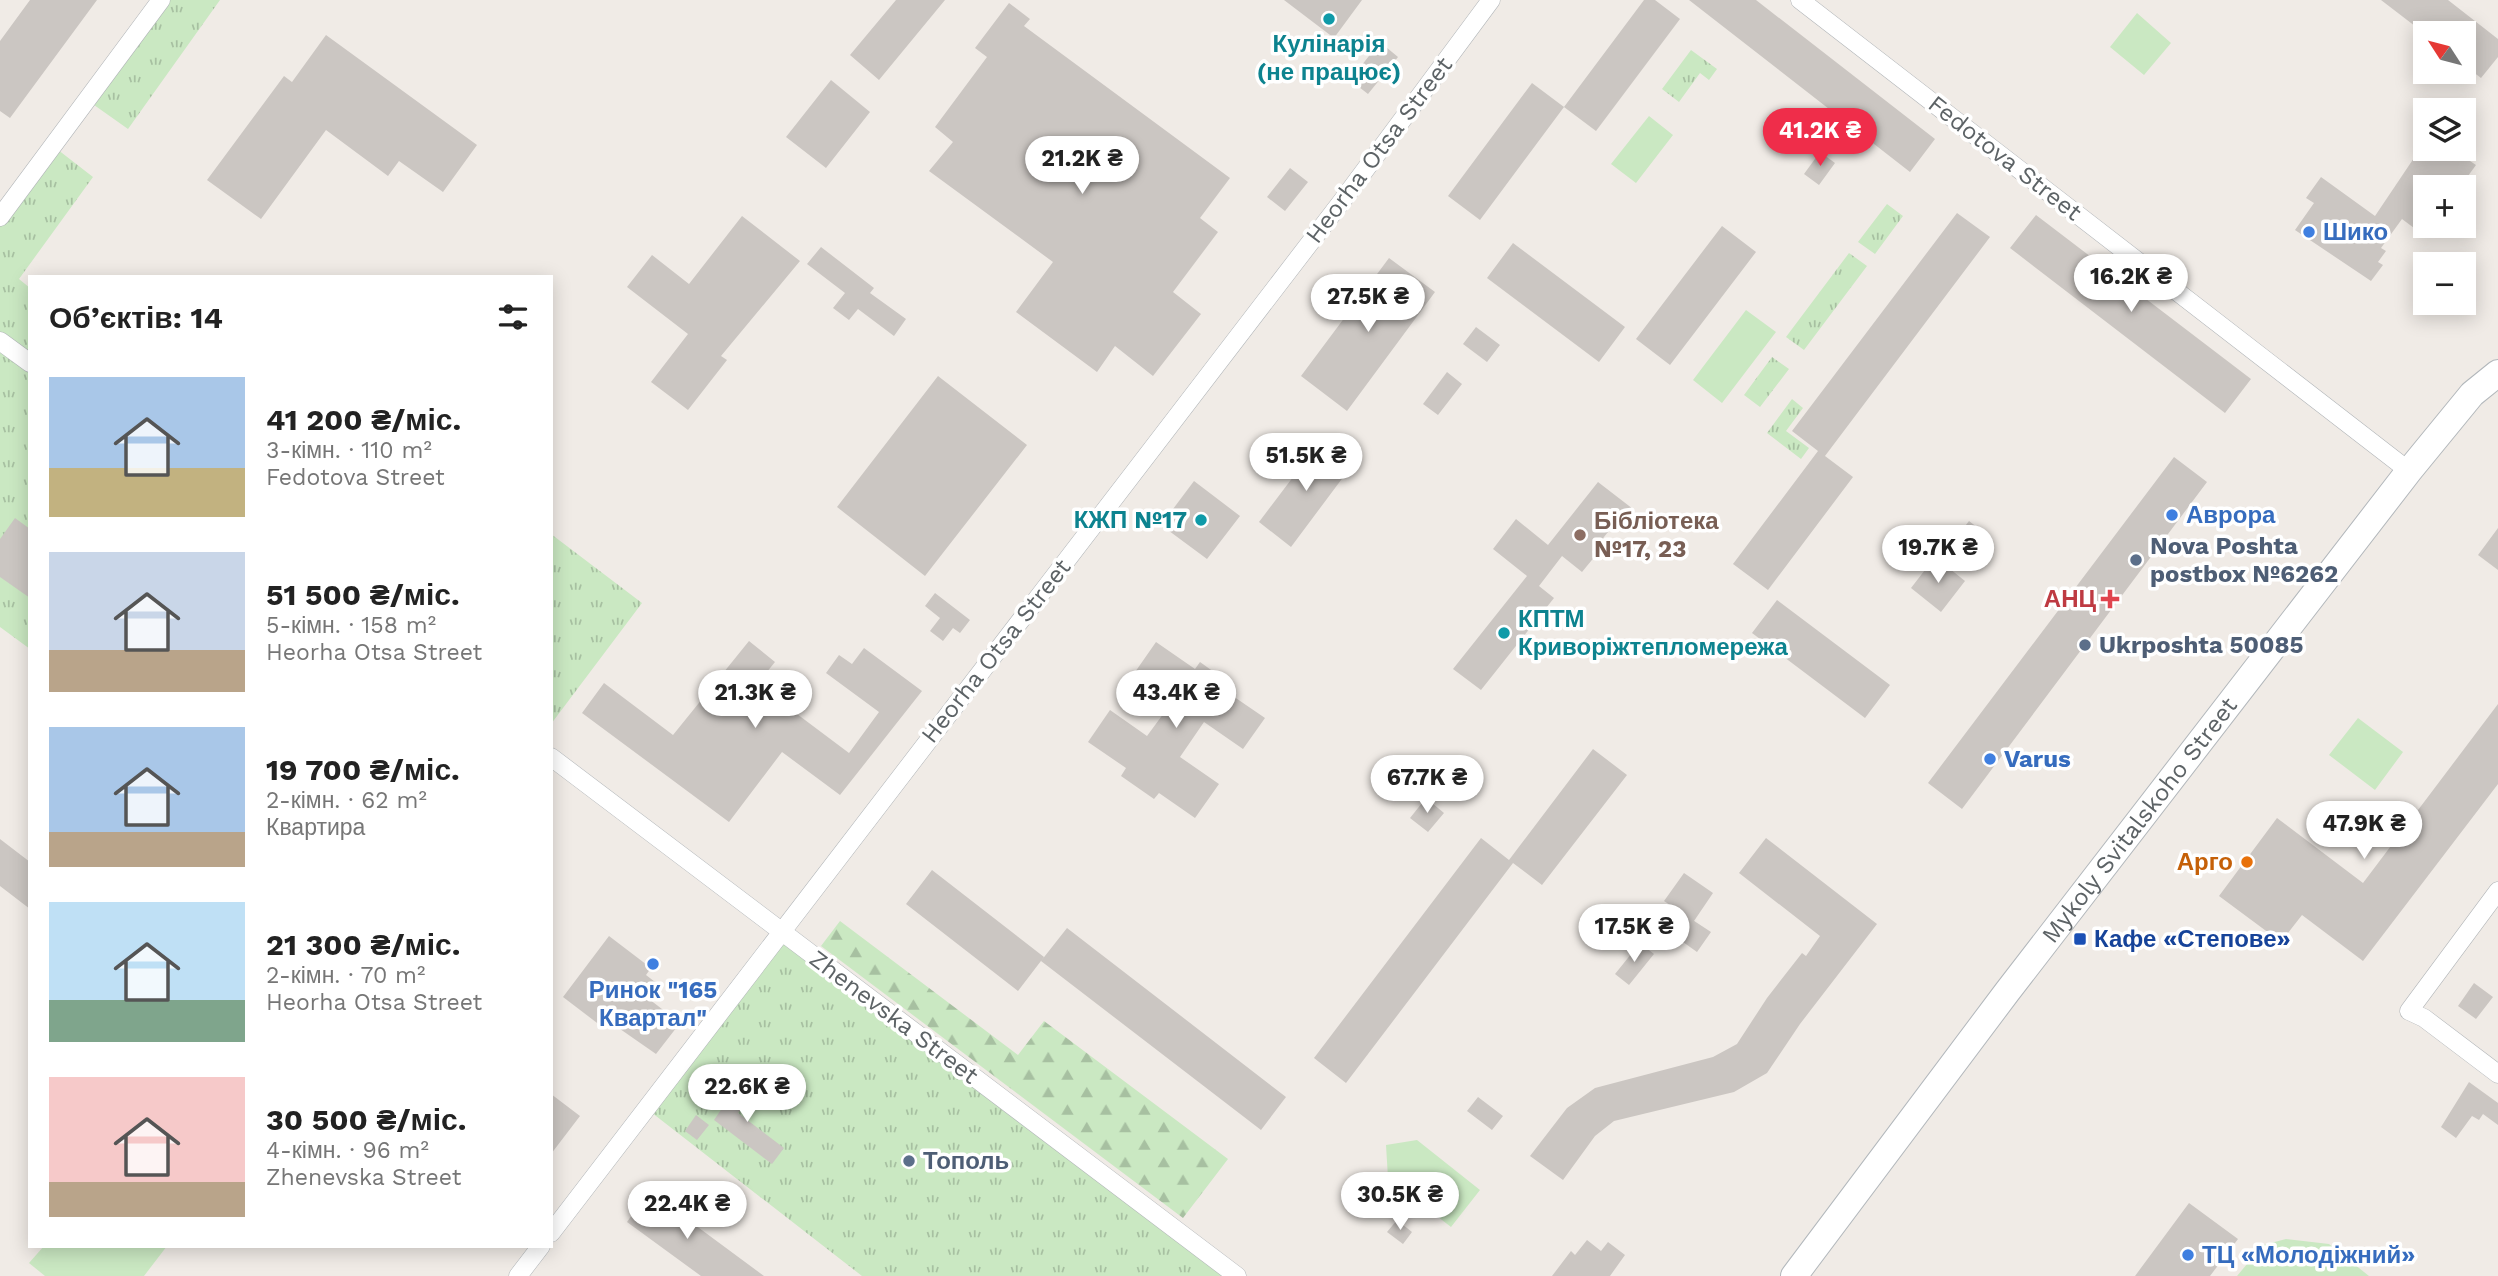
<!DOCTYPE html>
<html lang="uk">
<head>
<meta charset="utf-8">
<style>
  body { margin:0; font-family:"Work Sans",sans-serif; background:#f6f6f6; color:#222; height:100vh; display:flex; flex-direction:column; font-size:26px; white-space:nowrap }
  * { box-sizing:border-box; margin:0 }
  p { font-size:23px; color:#767676 }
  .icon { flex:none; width:38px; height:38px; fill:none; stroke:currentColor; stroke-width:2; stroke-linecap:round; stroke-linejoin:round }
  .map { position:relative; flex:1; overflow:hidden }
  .side { position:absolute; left:28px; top:275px; width:525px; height:973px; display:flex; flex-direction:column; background:#fff; border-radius:0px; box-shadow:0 4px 18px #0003 }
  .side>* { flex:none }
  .needle { width:46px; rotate:306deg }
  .controls { position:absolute; left:2413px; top:21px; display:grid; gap:14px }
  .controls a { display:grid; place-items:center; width:63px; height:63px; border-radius:0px; background:#fff; box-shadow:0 4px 18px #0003; font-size:35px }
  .price { position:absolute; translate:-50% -60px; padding:0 16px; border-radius:24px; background:#fff; color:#222; font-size:23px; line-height:46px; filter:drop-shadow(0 2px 4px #0008) }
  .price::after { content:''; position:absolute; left:50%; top:42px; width:21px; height:16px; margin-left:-10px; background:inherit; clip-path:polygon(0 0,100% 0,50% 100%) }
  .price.on { background:#ef2d4a; color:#fff }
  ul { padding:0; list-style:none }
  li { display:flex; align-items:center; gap:21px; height:175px; padding:0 21px }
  li span { display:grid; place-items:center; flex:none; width:196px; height:140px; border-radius:0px; color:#555 }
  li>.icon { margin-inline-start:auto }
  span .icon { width:84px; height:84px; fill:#fffc; stroke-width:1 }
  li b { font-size:30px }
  h2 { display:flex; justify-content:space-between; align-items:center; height:84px; padding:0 21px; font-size:30px }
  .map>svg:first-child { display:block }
  .grass { fill:url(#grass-tufts) }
  .forest { fill:url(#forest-firs) }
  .park { fill:#cae8c2 }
  .building { fill:#cbc6c2 }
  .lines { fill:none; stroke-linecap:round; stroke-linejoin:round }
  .street-casing { stroke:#b1b5b8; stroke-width:19 }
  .secondary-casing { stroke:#b2b7bb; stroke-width:28 }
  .street { stroke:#fff; stroke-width:18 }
  .secondary { stroke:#fff; stroke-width:26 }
  .culture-dot { fill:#0f9aa8; stroke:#fff; stroke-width:2.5 }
  .shop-dot { fill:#3f7fe0; stroke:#fff; stroke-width:2.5 }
  .education-dot { fill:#8d6e63; stroke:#fff; stroke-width:2.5 }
  .service-dot { fill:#5c6f8a; stroke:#fff; stroke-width:2.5 }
  .health-dot { fill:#e0444e; stroke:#fff; stroke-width:2.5 }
  .food-dot { fill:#e8710a; stroke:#fff; stroke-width:2.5 }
  .transit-dot { fill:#1a4fb4; stroke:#fff; stroke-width:2.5 }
  .labels { text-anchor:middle; stroke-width:7; stroke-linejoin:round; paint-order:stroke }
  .culture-label { font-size:24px; font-weight:bold; fill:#0d838f; stroke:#fff }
  .street-label { font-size:24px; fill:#5d6366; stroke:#fff }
  .shop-label { font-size:24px; font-weight:bold; fill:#366cbe; stroke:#fff; text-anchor:start }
  .education-label { font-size:24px; font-weight:bold; fill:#785e54; stroke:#fff; text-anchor:start }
  .service-label { font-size:24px; font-weight:bold; fill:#4e5e75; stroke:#fff; text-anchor:start }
  .health-label { font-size:24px; font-weight:bold; fill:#be3a42; stroke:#fff; text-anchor:end }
  .food-label { font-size:24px; font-weight:bold; fill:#c56008; stroke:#fff; text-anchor:end }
  .transit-label { font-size:24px; font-weight:bold; fill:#164399; stroke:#fff; text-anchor:start }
</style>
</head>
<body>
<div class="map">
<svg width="2498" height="1276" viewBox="0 0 2498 1276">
  <defs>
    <pattern id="grass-tufts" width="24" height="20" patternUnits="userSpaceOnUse" patternTransform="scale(1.75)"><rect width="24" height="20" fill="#cae8c2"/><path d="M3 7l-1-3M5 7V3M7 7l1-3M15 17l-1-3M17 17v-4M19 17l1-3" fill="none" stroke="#a7c0a1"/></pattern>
    <pattern id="forest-firs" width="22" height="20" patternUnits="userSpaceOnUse" patternTransform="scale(1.75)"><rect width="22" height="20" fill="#cae8c2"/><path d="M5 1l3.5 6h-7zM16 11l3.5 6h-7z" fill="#a7c0a1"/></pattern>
  </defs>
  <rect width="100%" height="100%" fill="#f0ebe6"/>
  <path class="grass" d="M161,0H220L128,129L87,100Z
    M1691,50L1717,69L1709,80L1700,73L1679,102L1662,89Z
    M53,146L93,177L19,279L30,288V649L0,627V217Z
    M1887,204L1903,216L1875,254L1858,242Z
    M1849,253L1867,266L1804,350L1786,337Z
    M1772,357L1789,369L1760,407L1744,395Z
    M1792,399L1803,408L1786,431L1809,448L1801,459L1767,433Z
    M551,534L642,603L551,724Z
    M780,930L1237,1276H862L647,1109Z"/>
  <path class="forest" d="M840,921L1018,1055L1044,1021L1228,1159L1183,1218L821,946Z"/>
  <path class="park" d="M2137,13L2171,43L2144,75L2110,47Z
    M1649,116L1673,135L1636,183L1611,164Z
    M1746,310L1776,332L1722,403L1693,380Z
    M2358,718L2403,752L2375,790L2329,755Z
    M1417,1140L1480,1190L1451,1227L1388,1178L1386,1145Z
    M2286,1239L2329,1244L2369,1276H2237L2263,1245Z
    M44,1246H167L144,1276H45L29,1263Z"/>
  <path class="building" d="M30,0H97L10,118L0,111V41Z
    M896,0H945L879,80L850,55Z
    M1284,0H1362L1334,38Z
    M1644,0H1655L1680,19L1596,131L1564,107Z
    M1689,0H1756L1935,139L1910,172Z
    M2381,0H2448L2498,39V57L2481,78L2464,65V33H2424Z
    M1009,3L1030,19L1024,26L1230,178L1200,218L1218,232L1173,292L1201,314L1153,376L1115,346L1097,372L1016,312L1053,262L929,171L953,142L935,127L987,57L975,48Z
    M326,35L477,145L443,192L399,161L388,176L326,130L261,219L207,180L284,76L292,82Z
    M1380,42L1398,57L1368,94L1350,80Z
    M831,80L870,112L826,168L786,137Z
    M1532,83L1564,107L1480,220L1448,196Z
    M2420,149H2437L2453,161L2458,153L2476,165L2460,187H2426V237L2402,219L2381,248L2386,251L2378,262L2383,265L2371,281L2295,230L2314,203L2306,198L2321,177L2375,216Z
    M1820,152L1835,163L1819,185L1804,174Z
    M1290,168L1308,182L1285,211L1267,197Z
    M1957,213L1990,237L1825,456L1853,477L1768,590L1733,564L1818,451L1792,431Z
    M2036,215L2251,379L2225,413L2010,248Z
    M742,216L800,261L721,356L727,360L688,410L651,382L688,334L627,287L652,255L689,284Z
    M1722,226L1756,252L1670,365L1636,339Z
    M1513,243L1625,327L1599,362L1487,278Z
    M821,247L874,288L870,293L906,319L894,336L858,309L849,320L833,308L845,293L807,264Z
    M1389,258L1435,292L1347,411L1301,376Z
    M1476,327L1500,345L1487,362L1463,344Z
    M1447,372L1462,384L1438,415L1423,404Z
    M938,376L1027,445L925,576L837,507Z
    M1321,440L1353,464L1291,547L1259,522Z
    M2174,457L2207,482L1962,809L1928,783Z
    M1194,481L1240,516L1207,559L1161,525Z
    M1598,482L1633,509L1620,526L1616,522L1592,552L1596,555L1582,572L1562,556L1539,586L1554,598L1481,690L1453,669L1527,576L1493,549L1516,519L1548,545Z
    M15,518L30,529V598L0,577V539Z
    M1969,521L1991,538L1980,551L1959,534Z
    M2498,528V570L2478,555Z
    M1935,557L1965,581L1941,612L1911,588Z
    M935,593L970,620L960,633L953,628L943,641L930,631L940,618L925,606Z
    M1777,600L1890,685L1865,718L1752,633Z
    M749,641L775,662L757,684L849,753L879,712L826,673L839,655L852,664L864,648L922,691L840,795L782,752L729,822L582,713L604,683L673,735Z
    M1156,642L1195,669L1200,662L1232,685L1227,692L1265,718L1243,749L1204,722L1180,757L1219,784L1195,818L1159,793L1154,799L1121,776L1126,768L1088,742L1110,710L1147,736L1172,702L1133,675Z
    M2498,704V784L2363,961L2302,915L2281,942L2219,896L2277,818L2363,883Z
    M1593,749L1627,775L1542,885L1513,863L1346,1083L1314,1058L1481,838L1509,860Z
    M1426,798L1444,813L1428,832L1410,818Z
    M1766,838L1877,924L1800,1024L1767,1073L1734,1092L1614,1121L1595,1136L1563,1180L1530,1156L1567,1108L1595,1088L1713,1057L1737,1044L1767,998L1802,953L1806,956L1820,936L1739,873Z
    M0,839L30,862V909L0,886Z
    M932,870L1044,957L1018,991L906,904Z
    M1684,873L1713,893L1694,921L1664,901Z
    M1682,913L1711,932L1697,952L1669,932Z
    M1067,928L1286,1097L1261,1130L1041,961Z
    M609,936L651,968L646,975L659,985L649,999L680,1023L656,1054L610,1022L605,1029L563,997Z
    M1640,943L1654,954L1629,985L1615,974Z
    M2474,983L2493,997L2476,1019L2458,1006Z
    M742,1079L756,1090L738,1113L784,1148L772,1164L714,1120Z
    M2469,1082L2498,1103V1125L2483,1114L2479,1120L2472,1116L2456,1138L2441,1127Z
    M551,1094L580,1116L551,1154Z
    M1478,1097L1503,1116L1492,1130L1467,1111Z
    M696,1115L709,1125L697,1140L685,1131Z
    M649,1191L764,1276H701L627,1222Z
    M2189,1203L2238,1239L2210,1276H2135Z
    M1397,1220L1412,1232L1403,1244L1387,1232Z
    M1587,1240L1601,1251L1608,1242L1625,1255L1610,1276H1552L1571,1251L1575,1255Z"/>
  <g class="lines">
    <g class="street-casing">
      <path id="street" d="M1800,0L2409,471
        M0,217L161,0
        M0,341L30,363
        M551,757L1237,1276
        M2498,891L2409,1011L2424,1018L2498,1074
        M551,1233L1342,201L1491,0
        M518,1276L541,1246"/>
    </g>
    <g class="secondary-casing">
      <g id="secondary">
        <path id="s1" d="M1794,1276L2007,992L2409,471L2472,394L2498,373"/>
      </g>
    </g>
    <use href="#street" class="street"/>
    <use href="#secondary" class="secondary"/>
  </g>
  <g class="culture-dot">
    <circle cx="1329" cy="19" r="7"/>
    <circle cx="1201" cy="520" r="7"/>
    <circle cx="1504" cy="633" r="7"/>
  </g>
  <g class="shop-dot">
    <circle cx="2309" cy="232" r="7"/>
    <circle cx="2172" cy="515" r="7"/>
    <circle cx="1990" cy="759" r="7"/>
    <circle cx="653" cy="964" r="7"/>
    <circle cx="2188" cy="1255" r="7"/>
  </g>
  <circle class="education-dot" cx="1580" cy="535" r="7"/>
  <g class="service-dot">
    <circle cx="2136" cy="560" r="7"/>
    <circle cx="2085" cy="645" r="7"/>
    <circle cx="909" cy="1161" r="7"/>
  </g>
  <path class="health-dot" d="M2106.5 588.5h7v7h7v7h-7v7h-7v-7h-7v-7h7z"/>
  <circle class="food-dot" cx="2247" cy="862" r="7"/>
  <rect class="transit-dot" x="2073" y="932" width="14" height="14" rx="3.5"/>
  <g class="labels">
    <g class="culture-label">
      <text x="1329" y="52">Кулінарія<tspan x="1329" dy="28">(не працює)</tspan></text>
      <text x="1187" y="528" text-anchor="end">КЖП №17</text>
      <text x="1518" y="627" text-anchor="start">КПТМ<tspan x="1518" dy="28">Криворіжтепломережа</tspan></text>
    </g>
    <g class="street-label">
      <text transform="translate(1379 150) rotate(-53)" y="8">Heorha Otsa Street</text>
      <text transform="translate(2005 158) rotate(38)" y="8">Fedotova Street</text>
      <text transform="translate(996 651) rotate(-52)" y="8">Heorha Otsa Street</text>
      <text dy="8" stroke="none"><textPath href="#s1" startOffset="572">Mykoly Svitalskoho Street</textPath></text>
      <text transform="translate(894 1017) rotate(37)" y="8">Zhenevska Street</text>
    </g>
    <g class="shop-label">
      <text x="2323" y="240">Шико</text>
      <text x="2186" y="523">Аврора</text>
      <text x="2004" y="767">Varus</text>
      <text x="653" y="998" text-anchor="middle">Ринок "165<tspan x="653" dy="28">Квартал"</tspan></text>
      <text x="2202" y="1263">ТЦ «Молодіжний»</text>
    </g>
    <g class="education-label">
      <text x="1594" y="529">Бібліотека<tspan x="1594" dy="28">№17, 23</tspan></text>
    </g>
    <g class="service-label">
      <text x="2150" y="554">Nova Poshta<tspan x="2150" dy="28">postbox №6262</tspan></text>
      <text x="2099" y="653">Ukrposhta 50085</text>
      <text x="923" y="1169">Тополь</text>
    </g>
    <g class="health-label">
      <text x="2096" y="607">АНЦ</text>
    </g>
    <g class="food-label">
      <text x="2233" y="870">Арго</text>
    </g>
    <g class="transit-label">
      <text x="2094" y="947">Кафе «Степове»</text>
    </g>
  </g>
</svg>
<div class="controls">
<a><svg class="needle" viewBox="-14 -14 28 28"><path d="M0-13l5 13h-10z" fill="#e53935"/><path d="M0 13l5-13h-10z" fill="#767676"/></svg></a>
<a><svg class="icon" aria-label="layers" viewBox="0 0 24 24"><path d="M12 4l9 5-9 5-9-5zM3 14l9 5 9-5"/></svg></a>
<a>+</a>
<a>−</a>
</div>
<b class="price on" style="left:1820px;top:168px">41.2K ₴</b>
<b class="price" style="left:1082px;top:196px">21.2K ₴</b>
<b class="price" style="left:2131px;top:314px">16.2K ₴</b>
<b class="price" style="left:1368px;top:334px">27.5K ₴</b>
<b class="price" style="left:1306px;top:493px">51.5K ₴</b>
<b class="price" style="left:1938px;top:585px">19.7K ₴</b>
<b class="price" style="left:755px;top:730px">21.3K ₴</b>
<b class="price" style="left:1176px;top:730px">43.4K ₴</b>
<b class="price" style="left:1427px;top:815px">67.7K ₴</b>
<b class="price" style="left:2364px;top:861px">47.9K ₴</b>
<b class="price" style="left:1634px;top:964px">17.5K ₴</b>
<b class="price" style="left:747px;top:1124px">22.6K ₴</b>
<b class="price" style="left:1400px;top:1232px">30.5K ₴</b>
<b class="price" style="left:687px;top:1241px">22.4K ₴</b>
<section class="side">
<h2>Об’єктів: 14<svg class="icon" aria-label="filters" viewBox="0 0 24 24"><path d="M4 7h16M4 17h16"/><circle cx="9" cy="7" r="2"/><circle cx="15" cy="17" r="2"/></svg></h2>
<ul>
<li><span style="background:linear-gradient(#a9c7e8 65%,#c2b280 0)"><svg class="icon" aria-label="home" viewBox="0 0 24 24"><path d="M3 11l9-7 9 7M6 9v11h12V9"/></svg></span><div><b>41 200 ₴/міс.</b><p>3-кімн. · 110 m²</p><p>Fedotova Street</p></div></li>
<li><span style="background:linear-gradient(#c9d6e8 70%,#b9a48a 0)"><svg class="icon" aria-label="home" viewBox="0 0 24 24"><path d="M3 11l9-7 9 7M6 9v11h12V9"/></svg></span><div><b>51 500 ₴/міс.</b><p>5-кімн. · 158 m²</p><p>Heorha Otsa Street</p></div></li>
<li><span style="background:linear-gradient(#a9c7e8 75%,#b9a48a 0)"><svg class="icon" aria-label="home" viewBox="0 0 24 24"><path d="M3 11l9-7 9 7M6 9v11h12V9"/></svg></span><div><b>19 700 ₴/міс.</b><p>2-кімн. · 62 m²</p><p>Квартира</p></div></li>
<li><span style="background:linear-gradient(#bfe0f5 70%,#7fa58c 0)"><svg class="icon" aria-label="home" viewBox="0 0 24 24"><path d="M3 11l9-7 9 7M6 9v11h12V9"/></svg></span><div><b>21 300 ₴/міс.</b><p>2-кімн. · 70 m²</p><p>Heorha Otsa Street</p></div></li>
<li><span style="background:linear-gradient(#f6c9c9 75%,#b9a48a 0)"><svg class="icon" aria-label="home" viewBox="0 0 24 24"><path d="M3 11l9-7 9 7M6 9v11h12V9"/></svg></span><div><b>30 500 ₴/міс.</b><p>4-кімн. · 96 m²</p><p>Zhenevska Street</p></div></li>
</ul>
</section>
</div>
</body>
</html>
